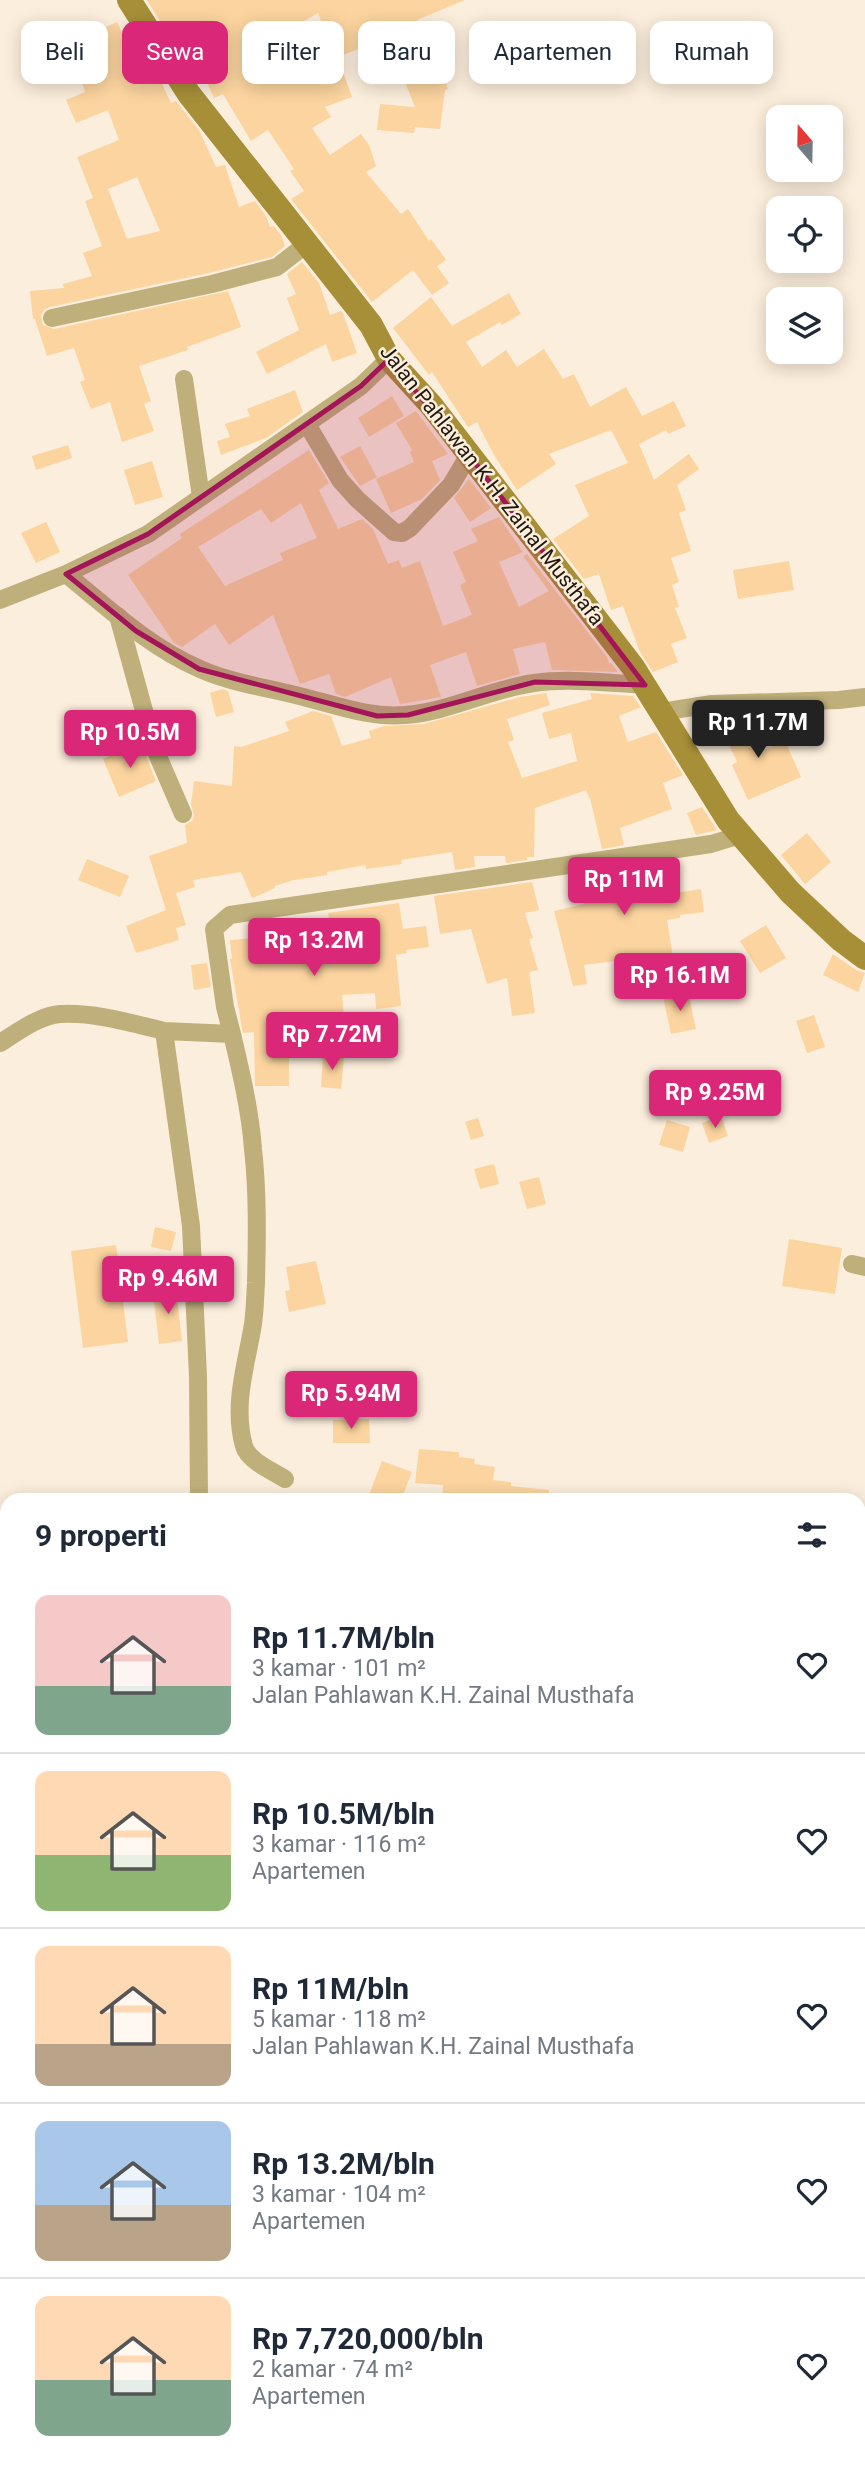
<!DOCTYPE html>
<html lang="id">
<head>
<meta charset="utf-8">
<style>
  body { margin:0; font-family:Roboto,sans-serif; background:#f6f6f7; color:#1f2937; height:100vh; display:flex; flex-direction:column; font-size:26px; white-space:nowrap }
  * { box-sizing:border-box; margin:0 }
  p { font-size:23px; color:#747a83 }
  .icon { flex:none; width:38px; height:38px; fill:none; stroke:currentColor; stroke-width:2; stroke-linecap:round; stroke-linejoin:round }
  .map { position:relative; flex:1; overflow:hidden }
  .panel { position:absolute; left:0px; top:1493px; width:866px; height:975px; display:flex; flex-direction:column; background:#fff; border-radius:21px 21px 0 0; box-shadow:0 4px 18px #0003 }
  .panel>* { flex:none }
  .banner { position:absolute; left:21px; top:21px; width:824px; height:63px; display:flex; gap:14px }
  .needle { width:46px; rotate:340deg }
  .fabs { position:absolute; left:766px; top:105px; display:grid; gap:14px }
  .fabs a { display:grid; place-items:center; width:77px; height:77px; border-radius:14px; background:#fff; box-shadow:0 4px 18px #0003; font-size:35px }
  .price { position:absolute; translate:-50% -60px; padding:0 16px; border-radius:7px; background:#db2777; color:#fff; font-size:23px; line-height:46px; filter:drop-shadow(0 2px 4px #0008) }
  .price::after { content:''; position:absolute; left:50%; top:42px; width:21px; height:16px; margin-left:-10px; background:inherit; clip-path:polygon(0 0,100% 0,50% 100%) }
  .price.on { background:#222; color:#fff }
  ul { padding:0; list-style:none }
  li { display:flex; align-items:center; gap:21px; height:175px; padding:0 35px }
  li+li { border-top:2px solid #e0e1e3 }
  li span { display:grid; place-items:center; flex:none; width:196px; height:140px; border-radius:14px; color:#555 }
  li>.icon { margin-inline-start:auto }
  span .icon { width:84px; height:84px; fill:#fffc; stroke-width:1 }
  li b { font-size:30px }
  h2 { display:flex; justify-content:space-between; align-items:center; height:84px; padding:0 35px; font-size:30px }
  .chip { padding:0 24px; border-radius:14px; background:#fff; box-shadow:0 4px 18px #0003; font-size:24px; line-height:63px }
  .chip.on { background:#db2777; color:#fff }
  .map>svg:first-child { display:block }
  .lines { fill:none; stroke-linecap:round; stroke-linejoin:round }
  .river { stroke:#94cdf4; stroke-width:32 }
  .building { fill:#fbd49f; fill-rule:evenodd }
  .street { stroke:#bfb07b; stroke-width:18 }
  .secondary { stroke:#a78f38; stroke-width:24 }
  .marked { fill:#a31458; fill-opacity:0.2; stroke:#a31458; stroke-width:5; stroke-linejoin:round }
  .labels { text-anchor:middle; stroke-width:5; stroke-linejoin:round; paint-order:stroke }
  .street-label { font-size:21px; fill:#20180d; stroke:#fceedc }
</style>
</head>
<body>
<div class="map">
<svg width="865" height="2467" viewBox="0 0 865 2467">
  <rect width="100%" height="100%" fill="#fceedc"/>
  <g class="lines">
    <path class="river" d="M0,2105L7,2108
      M859,2284L865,2281"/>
  </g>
  <path class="building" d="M147,0H465L417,20L418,23L377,39L378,41L336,58L318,13L290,29L310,71L339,61L352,97L325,107L331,117L312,128L330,155L361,134L369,145L376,166L366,172L401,214L408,209L429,241L431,239L446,260L437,266L449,283L432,295L413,270L372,302L291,199L304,191L290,171L294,169L268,130L251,141L223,94L214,98L206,80L203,82L185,44L177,48Z
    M117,22L129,49L135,47L143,69L153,65L171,103L176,101L199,130L216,167L225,165L239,207L255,201L266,216L270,227L274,226L281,235L285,246L272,257L209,273L50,307L44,310L41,315L43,325L54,329L228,291L241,327L187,347L188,350L139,366L151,401L144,404L154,431L122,442L110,402L91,409L80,382L85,380L74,348L47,356L35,319H33L30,291L64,288L63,284L92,276L83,253L102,246L85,201L93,198L77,157L119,140L108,110L76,123L66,100L85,92L67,36L84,32L86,36ZM137,177L160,231L127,239L108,189Z
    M436,61L448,89L445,90L440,129L415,127L414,133L377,130L380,104L415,107L402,75Z
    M302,262L319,283L330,315L341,311L343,313L357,353L332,362L326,344L267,374L256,352L299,330L287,298L296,294L287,274Z
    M509,293L521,314L502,325L500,322L466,342L482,367L506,350L517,367L544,349L563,379L574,374L590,407L626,387L642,416L674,401L686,426L668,434L666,430L639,444L654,480L689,454L699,469L677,485L686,510L679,513L691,551L671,558L679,582L672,585L679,607L675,608L687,638L671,644L678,662L653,672L640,652L623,606L611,610L599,574L584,579L553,539L589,516L575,485L628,463L611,430L549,454L556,464L517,490L494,455L477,422L468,427L432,372L429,375L393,328L431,297L452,326Z
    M295,390L303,412L266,438L221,455L217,441L230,437L225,424L250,416L247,409Z
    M392,396L404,416L369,437L358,418Z
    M416,411L448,454L432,461L440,480L422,499L391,513L376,479L414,462L410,452L412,450L396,423Z
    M68,445L72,458L36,470L32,456Z
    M360,446L377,477L360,486L340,457Z
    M309,450L329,483L319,490L338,529L362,519L373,529L388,564L399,560L402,568L420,561L443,626L472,615L460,585L466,582L453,552L478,541L471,529L499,517L523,552L499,562L519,607L549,591L523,556L527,554L607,657L609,664L611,663L618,672L552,670L545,642L513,649L520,674L477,686L466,652L430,665L441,697L400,704L391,677L345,697L336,694L329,674L300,684L273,615L229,645L215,624L182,647L174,643L128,575L182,538L180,534ZM301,503L317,538L280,553L283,560L225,586L198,547L261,509L271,523Z
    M152,461L163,497L135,505L124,470Z
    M469,479L491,508L470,522L454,498Z
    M46,522L60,552L36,563L21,533Z
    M789,561L794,590L738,599L733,570Z
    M222,689L228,691L234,712L216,717L210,693Z
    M546,693L550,705L507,719L514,740L508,742L522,778L577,761L571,733L549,739L542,713L592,699L590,693L633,696L641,707L619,716L628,742L656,732L683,775L663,783L672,809L620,828L624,845L602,849L590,798H589L586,790L535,808L534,857H527V860L506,863L505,856H474L475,867L455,870L452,852L401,860L402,864L366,869V865L327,872V875L294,880L274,886L275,888L252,898L241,872L193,880L195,887L176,893L186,925L176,928L179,940L136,953L126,926L166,910L149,856L187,843L185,825L192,821L194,816L191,804L194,781L232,786L234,746L241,747L289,731L285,722L313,711L331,716L342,746L371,738L369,731L384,726L424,724L520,697Z
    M748,714L765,750L785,741L801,777L748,800L732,765L737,762L721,727Z
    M141,743L156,781L119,797L103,759Z
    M702,807L717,830L696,835L687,813Z
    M807,833L831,862L805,884L781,855Z
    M87,859L129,876L120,897L78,880Z
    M672,861L676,893L701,889L704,912L680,915V918L667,920L673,957L647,961V957L584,965L587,984L573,986L554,911L584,904L580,875Z
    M532,882L539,910L525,913L533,938L529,939L538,970L529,972L535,1013L512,1016L507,978L487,984L471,929L440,934L434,896Z
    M399,903L403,929L426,926L429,947L406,950L407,953L396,955L401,1006L376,1009L375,993L342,995L344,1016L323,1017L322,1046H289V1086H255L254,1032L243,1033L230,959H232L230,940L253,938L251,923L301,920L302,928L330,924L328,913Z
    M766,925L786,958L760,973L740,941Z
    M833,954L856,970L865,973L858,992L823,975Z
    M207,963L211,987L194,990L191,965Z
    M688,992L696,1029L671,1034L663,997Z
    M814,1015L825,1047L807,1053L796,1021Z
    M323,1056L344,1058L341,1089L321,1087Z
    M721,1116L728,1136L709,1143L702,1123Z
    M478,1118L484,1136L471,1140L465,1122Z
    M667,1120L690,1127L683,1152L659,1145Z
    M494,1164L499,1184L480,1189L474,1169Z
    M539,1177L546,1204L527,1209L519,1182Z
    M155,1227L176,1232L171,1251L151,1247Z
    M789,1239L842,1248L835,1294L782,1286Z
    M116,1245L128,1342L83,1348L71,1251Z
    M316,1261L326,1304L289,1312L285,1291L290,1290L286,1267Z
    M176,1289L182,1341L159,1344L153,1292Z
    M310,1378L327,1380L323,1407L305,1404Z
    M369,1419L370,1443H333V1420Z
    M419,1449L459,1452V1457L475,1459L474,1464L495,1467L493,1480L511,1482V1486L549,1490L548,1500H442L443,1485L415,1483Z
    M382,1461L412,1472L401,1500H367Z"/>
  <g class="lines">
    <path class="street" d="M52,318L212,284L277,267L308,243
      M184,379L201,497
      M307,424L340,480L357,499L394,532L402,533L410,528L451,485L469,455
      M66,574C108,608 149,647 200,669C234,684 271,688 307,698C339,706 371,718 405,715C449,712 490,689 534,683C569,678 609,683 645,685
      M0,600L66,574L148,534L361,386L389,359
      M118,616L154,747L183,814
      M661,712L712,704L839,700L865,697
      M232,1034C241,1072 250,1110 253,1149C258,1193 257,1239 256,1283C255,1298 255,1315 252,1330C245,1369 233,1407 244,1446C248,1461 273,1471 285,1479
      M0,1043C18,1032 38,1016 60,1014C94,1012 131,1023 164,1031
      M852,1264L865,1267
      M199,1500L198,1376L191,1226L164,1031L232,1034L225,1007L214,929L230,915L711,844L741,835
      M0,1686L7,1692
      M859,1806H865"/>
    <path class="secondary" d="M129,0L189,94L371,325L389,359L431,405L633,667L728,820L790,892L841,940L865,958"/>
  </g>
  <path class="marked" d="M389,359L469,455L645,685L535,682L408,715L377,716L199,669L136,631L66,574L148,534L361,386Z"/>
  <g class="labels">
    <g class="street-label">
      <text transform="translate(492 485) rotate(52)" y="7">Jalan Pahlawan K.H. Zainal Musthafa</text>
    </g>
  </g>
</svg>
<div class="fabs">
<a><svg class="needle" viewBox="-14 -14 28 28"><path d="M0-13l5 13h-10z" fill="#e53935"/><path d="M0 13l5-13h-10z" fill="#747a83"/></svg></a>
<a><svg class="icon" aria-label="locate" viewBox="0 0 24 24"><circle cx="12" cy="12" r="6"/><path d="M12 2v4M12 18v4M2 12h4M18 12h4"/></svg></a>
<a><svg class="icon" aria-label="layers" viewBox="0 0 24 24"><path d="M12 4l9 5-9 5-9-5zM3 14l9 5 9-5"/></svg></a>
</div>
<b class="price on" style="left:758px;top:760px">Rp 11.7M</b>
<b class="price" style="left:130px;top:770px">Rp 10.5M</b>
<b class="price" style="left:624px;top:917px">Rp 11M</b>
<b class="price" style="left:314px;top:978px">Rp 13.2M</b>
<b class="price" style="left:680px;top:1013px">Rp 16.1M</b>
<b class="price" style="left:332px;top:1072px">Rp 7.72M</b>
<b class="price" style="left:715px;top:1130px">Rp 9.25M</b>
<b class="price" style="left:168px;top:1316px">Rp 9.46M</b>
<b class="price" style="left:351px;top:1431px">Rp 5.94M</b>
<div class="banner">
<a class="chip">Beli</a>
<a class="chip on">Sewa</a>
<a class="chip">Filter</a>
<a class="chip">Baru</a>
<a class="chip">Apartemen</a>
<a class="chip">Rumah</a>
</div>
<section class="panel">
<h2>9 properti<svg class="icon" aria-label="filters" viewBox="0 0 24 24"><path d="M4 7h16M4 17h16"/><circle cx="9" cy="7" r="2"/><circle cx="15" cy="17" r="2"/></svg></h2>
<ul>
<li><span style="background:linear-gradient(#f6c9c9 65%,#7fa58c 0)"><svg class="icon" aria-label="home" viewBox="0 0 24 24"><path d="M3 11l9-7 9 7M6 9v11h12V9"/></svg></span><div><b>Rp 11.7M/bln</b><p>3 kamar · 101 m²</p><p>Jalan Pahlawan K.H. Zainal Musthafa</p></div><svg class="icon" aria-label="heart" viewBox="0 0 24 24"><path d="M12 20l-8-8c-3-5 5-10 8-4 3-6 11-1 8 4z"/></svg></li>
<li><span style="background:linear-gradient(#ffd9b3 60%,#8fb573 0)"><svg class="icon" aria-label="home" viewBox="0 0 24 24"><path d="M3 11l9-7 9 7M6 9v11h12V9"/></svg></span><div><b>Rp 10.5M/bln</b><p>3 kamar · 116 m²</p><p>Apartemen</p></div><svg class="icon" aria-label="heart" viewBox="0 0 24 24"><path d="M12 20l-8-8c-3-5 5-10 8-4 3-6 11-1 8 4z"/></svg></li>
<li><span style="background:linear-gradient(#ffd9b3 70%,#b9a48a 0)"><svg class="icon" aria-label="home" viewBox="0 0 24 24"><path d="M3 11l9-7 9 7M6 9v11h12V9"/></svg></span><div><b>Rp 11M/bln</b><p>5 kamar · 118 m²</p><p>Jalan Pahlawan K.H. Zainal Musthafa</p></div><svg class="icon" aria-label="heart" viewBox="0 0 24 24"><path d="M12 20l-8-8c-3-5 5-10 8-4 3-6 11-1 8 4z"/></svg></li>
<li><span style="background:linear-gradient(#a9c7e8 60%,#b9a48a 0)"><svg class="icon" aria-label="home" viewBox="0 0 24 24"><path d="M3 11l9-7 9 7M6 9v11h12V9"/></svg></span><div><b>Rp 13.2M/bln</b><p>3 kamar · 104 m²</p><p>Apartemen</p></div><svg class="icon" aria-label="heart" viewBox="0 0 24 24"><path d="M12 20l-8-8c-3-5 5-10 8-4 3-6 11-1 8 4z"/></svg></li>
<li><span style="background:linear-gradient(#ffd9b3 60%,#7fa58c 0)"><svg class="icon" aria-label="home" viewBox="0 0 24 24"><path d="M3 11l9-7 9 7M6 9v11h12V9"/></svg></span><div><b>Rp 7,720,000/bln</b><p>2 kamar · 74 m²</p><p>Apartemen</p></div><svg class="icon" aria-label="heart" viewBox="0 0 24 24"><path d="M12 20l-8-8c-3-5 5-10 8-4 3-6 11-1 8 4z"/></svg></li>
</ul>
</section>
</div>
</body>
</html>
